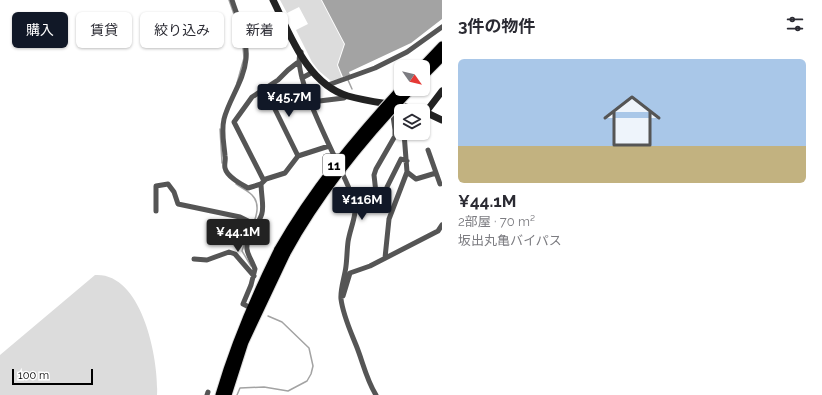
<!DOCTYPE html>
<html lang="ja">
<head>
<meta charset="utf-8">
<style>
  body { margin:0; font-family:Raleway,"Noto Sans JP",sans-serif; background:#f7f7f7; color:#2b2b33; height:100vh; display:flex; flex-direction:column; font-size:15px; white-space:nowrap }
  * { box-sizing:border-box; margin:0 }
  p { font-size:13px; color:#7c7c81 }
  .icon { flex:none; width:22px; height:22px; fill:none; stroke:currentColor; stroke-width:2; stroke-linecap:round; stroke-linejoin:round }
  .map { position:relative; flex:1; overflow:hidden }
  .side { display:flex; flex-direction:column; background:#fff; width:380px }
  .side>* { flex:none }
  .hud { position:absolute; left:12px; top:12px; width:370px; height:36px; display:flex; gap:8px }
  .needle { width:26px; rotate:124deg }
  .controls { position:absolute; left:394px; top:60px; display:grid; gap:8px }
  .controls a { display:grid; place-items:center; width:36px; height:36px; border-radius:6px; background:#fff; box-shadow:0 1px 3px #0004; font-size:20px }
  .scale { position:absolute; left:12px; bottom:10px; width:81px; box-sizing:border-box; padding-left:4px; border:2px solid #000; border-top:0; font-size:11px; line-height:14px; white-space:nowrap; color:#000; -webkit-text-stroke:3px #fff; paint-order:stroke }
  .price { position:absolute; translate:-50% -34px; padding:0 9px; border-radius:4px; background:#111827; color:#fff; font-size:13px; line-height:26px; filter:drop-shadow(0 1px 2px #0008) }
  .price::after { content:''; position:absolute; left:50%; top:24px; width:12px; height:9px; margin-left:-6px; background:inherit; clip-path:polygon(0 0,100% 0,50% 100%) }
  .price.on { background:#222; color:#fff }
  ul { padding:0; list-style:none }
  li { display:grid; align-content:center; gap:8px; height:212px; padding:0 16px }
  li span { display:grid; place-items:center; height:124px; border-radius:6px; color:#555 }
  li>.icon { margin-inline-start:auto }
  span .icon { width:72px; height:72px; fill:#fffc; stroke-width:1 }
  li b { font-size:17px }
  h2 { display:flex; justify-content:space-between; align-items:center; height:48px; padding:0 16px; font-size:17px }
  .chip { padding:0 14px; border-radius:6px; background:#fff; box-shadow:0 1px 3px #0004; font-size:14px; line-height:36px }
  .chip.on { background:#111827; color:#fff }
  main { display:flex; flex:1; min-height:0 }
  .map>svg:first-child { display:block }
  .green { fill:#dcdcdc }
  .water { fill:#a3a3a3 }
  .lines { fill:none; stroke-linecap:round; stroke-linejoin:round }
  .stream { stroke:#a3a3a3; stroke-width:1.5 }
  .highway-casing { stroke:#dbdbdb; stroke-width:11 }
  .street { stroke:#555; stroke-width:5 }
  .secondary { stroke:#222; stroke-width:7 }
  .highway { stroke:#000; stroke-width:9 }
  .highway-bridge-casing { stroke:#dbdbdb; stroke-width:11; stroke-linecap:butt }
  .highway-bridge { stroke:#000; stroke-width:9 }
  .labels { text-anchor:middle; stroke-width:3; stroke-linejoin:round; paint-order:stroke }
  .shield { fill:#fff; stroke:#4c4c4c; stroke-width:1 }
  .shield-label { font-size:13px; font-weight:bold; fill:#000 }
</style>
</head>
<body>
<main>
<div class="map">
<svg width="442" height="395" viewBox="0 0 442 395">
  <rect width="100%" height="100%" fill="#fff"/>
  <path class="green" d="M280,0H321L344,44L337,65L342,78L331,81L319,71L312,62L296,30L308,24L299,7L287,13Z
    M95,275C142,272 159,359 157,395H0V355Z"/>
  <path class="water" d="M322,0H442V19L411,43L349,72L350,75L343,77L338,65L345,44Z"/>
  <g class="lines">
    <path class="stream" d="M229,0L242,37L244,58L237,83
      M348,80L352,89
      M220,129L222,163
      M236,184C241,188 247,190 252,195C262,205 255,221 250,231
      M247,236L242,251L251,266
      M237,395L240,388L264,387L288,391L307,381L311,374L313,366L309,348L282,322L268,316"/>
    <g class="highway-casing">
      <path id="highway" d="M422,67L442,46
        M423,76L442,57
        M220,395C235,344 255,297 279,249
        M227,395L244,342L286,253"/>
    </g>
    <path class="street" d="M232,0C238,19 248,39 246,59C244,81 229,99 224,119C221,132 224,143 225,156C226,160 224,164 225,168C227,177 241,184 248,188L261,184L266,179L285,173L298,156L329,146
      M301,52C288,73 346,174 354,201C358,214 350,228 348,242C347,250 347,258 346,266C345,276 340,289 341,299C343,315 350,330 356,345C363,362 366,379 376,395
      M302,78L313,72
      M328,85L375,68L407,52L442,27
      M265,89L298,156
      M311,102L344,98L347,96
      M428,150L440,184
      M407,172L416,179L436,173
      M264,181L234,122L252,97L278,80L288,70L297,63
      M387,187L401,159L407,161
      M372,208L376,193L374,175L376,169L395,136V130L392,109
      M156,211V186L168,184L174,192L178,204L240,217L248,221L245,231L250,234C268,210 262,210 261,184
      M250,234C243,252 249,253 255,269L251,285L243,304L251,308
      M385,258L389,219L407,172L404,133
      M194,259L207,260L229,252L235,254L254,276
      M343,296L350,273L370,266L438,231L442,225
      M207,395L208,392"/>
    <path class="secondary" d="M273,0C290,34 307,84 348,96C372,103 398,104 423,111
      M423,111L442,120
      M426,112L442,91"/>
    <use href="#highway" class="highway"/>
    <g class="highway-bridge-casing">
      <path id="highway-bridge" d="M279,249C313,190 355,139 401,89
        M286,253C319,193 363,139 411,89"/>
    </g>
    <use href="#highway-bridge" class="highway-bridge"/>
  </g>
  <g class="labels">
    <rect class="shield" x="323" y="154" width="22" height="22" rx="3"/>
    <g class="shield-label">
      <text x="334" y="170">11</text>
    </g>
  </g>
</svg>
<div class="controls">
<a><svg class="needle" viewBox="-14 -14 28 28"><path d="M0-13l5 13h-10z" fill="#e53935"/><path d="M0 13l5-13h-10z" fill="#7c7c81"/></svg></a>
<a><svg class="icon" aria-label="layers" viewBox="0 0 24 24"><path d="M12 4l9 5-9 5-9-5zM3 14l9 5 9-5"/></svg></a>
</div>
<div class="scale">100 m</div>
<b class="price" style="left:289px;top:118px">¥45.7M</b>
<b class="price" style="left:362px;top:221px">¥116M</b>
<b class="price on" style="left:238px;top:253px">¥44.1M</b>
<div class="hud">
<a class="chip on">購入</a>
<a class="chip">賃貸</a>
<a class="chip">絞り込み</a>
<a class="chip">新着</a>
</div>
</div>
<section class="side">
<h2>3件の物件<svg class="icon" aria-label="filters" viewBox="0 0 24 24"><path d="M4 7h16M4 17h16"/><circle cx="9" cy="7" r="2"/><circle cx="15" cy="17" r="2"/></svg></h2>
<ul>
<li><span style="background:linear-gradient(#a9c7e8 70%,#c2b280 0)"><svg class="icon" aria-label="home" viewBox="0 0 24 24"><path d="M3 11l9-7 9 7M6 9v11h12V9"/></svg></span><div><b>¥44.1M</b><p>2部屋 · 70 m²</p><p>坂出丸亀バイパス</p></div></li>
</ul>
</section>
</main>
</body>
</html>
